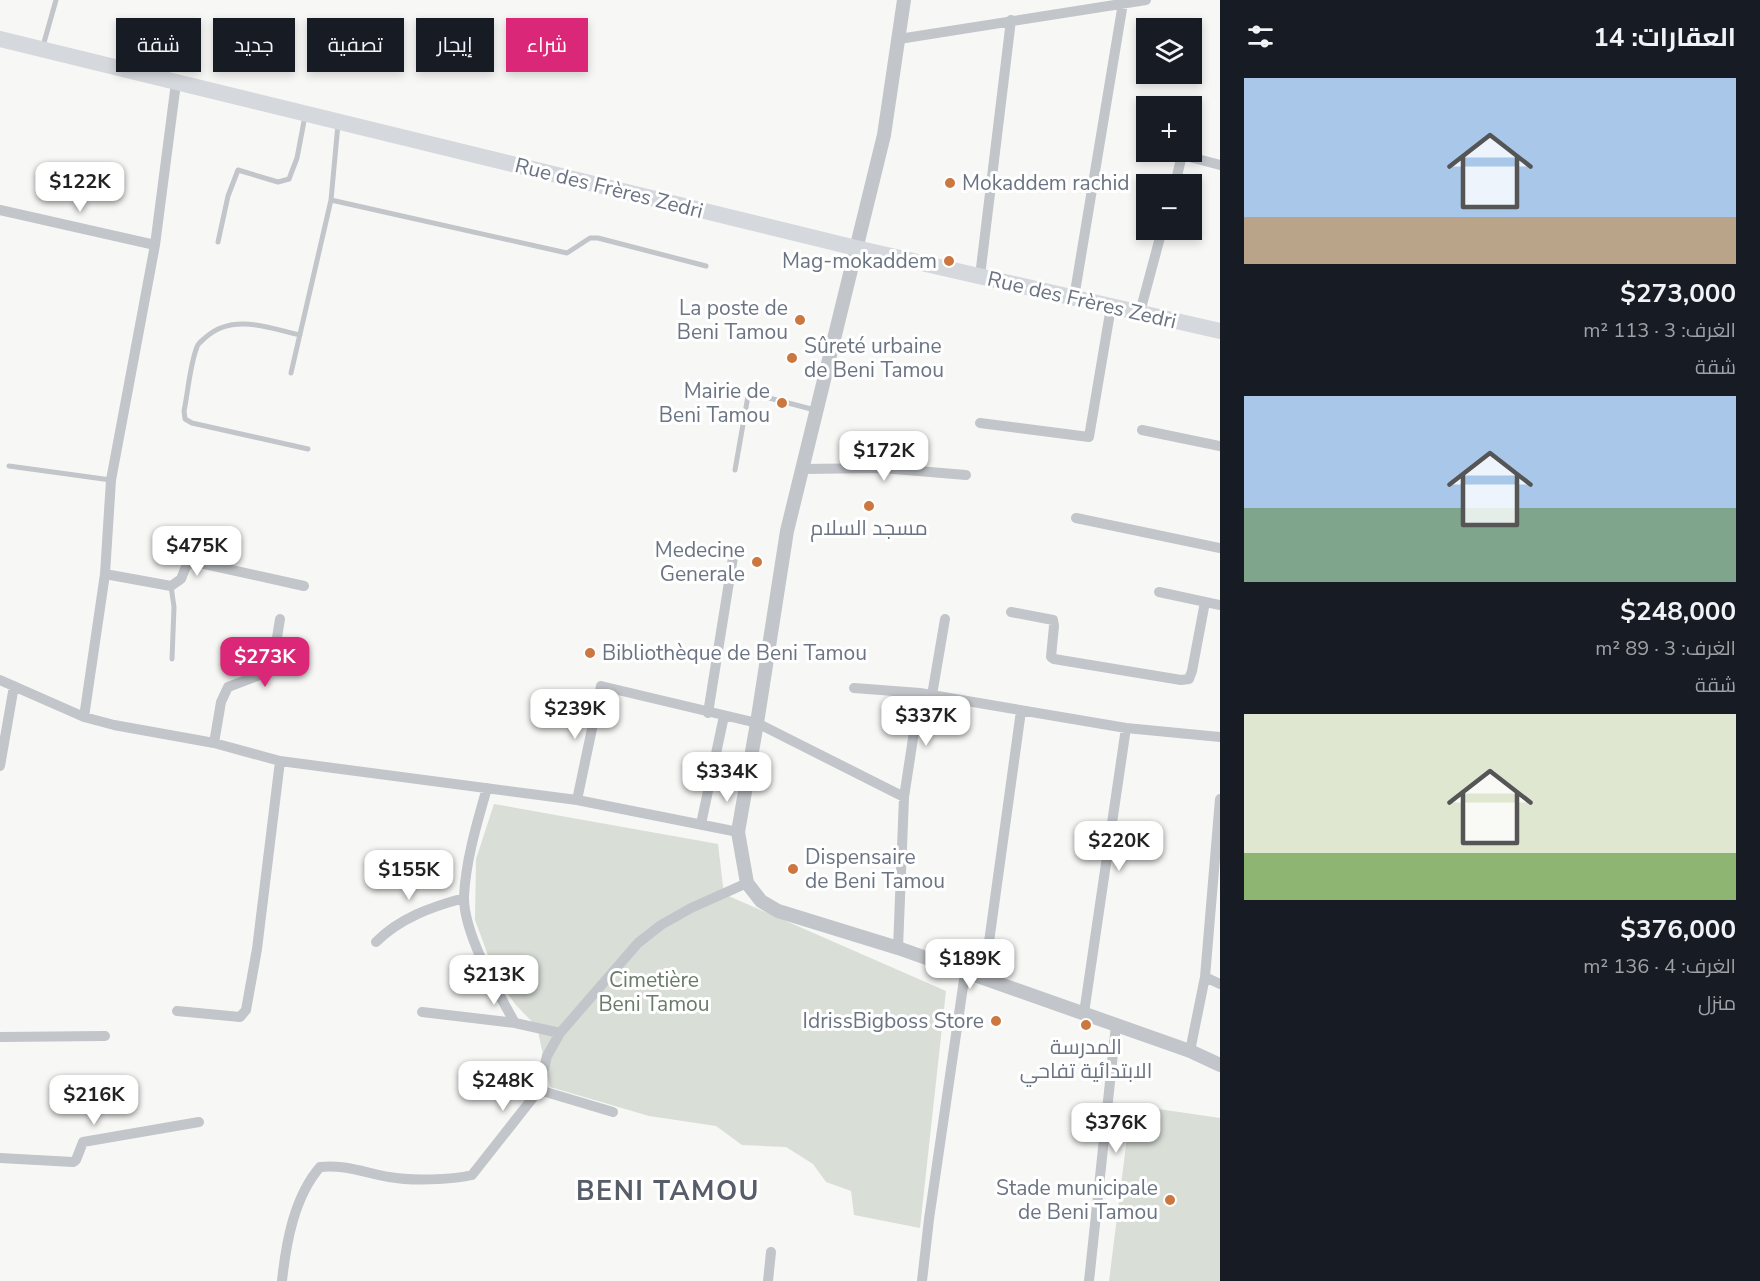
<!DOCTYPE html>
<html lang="ar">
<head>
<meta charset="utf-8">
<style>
  body { margin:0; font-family:"Nunito Sans",Cairo,sans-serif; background:#20242c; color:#f1f3f6; direction:rtl; height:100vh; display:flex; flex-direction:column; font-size:22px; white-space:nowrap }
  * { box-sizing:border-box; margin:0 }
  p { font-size:20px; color:#9ea1a6 }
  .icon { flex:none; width:33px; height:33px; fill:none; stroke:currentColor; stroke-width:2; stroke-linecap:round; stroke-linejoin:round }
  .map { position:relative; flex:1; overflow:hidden; direction:ltr }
  .details { display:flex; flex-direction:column; background:#171b24; width:540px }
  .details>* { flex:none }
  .guide { position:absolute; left:18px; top:18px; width:570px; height:54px; direction:rtl; display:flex; gap:12px }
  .tools { position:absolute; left:1136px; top:18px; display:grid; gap:12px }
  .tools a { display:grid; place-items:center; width:66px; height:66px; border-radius:0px; background:#171b24; box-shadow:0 3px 9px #0003; font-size:30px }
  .price { position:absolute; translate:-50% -51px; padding:0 14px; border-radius:12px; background:#fff; color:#222; font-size:20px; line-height:39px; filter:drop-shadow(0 2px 3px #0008) }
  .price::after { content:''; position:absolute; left:50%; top:36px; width:18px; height:14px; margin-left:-9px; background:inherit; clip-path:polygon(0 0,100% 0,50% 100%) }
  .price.current { background:#db2777; color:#fff }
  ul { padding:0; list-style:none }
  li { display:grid; align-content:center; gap:12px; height:318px; padding:0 24px }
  li span { display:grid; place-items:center; height:186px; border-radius:0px; color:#555 }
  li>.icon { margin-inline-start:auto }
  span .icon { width:108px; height:108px; fill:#fffc; stroke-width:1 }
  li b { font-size:26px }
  h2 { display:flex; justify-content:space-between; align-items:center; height:72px; padding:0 24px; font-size:26px }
  .chip { padding:0 21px; border-radius:0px; background:#171b24; box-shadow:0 3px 9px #0003; font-size:21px; line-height:54px }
  .chip.current { background:#db2777; color:#fff }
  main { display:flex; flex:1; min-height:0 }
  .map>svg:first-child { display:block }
  .green { fill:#d9ded7 }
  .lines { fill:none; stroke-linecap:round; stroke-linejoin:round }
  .service { stroke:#c2c5c9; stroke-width:5 }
  .minor { stroke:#c2c5c9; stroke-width:10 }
  .tertiary { stroke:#c2c5c9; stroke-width:14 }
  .secondary { stroke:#d5d8dc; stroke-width:16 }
  .poi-dot { fill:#cd7740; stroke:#fff; stroke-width:2 }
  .labels { text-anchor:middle; stroke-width:6; stroke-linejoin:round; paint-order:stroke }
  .poi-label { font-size:21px; fill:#6b7483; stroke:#fff; text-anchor:end }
  .street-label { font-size:21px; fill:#6b7483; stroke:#fff }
  .park-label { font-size:21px; fill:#6a7b69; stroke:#fff }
  .district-label { font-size:27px; font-weight:bold; letter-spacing:1.5px; fill:#585e69; stroke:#fff }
</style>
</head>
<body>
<main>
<section class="details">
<h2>العقارات: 14<svg class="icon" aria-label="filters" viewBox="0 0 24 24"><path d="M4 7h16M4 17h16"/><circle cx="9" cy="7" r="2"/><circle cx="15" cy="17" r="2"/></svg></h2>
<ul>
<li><span style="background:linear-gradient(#a9c7e8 75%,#b9a48a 0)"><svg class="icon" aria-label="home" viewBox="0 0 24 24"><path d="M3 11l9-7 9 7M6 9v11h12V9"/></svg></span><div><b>$273,000</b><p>الغرف: 3 · 113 m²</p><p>شقة</p></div></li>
<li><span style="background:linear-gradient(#a9c7e8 60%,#7fa58c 0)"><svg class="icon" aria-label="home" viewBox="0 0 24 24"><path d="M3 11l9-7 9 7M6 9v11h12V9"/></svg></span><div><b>$248,000</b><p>الغرف: 3 · 89 m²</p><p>شقة</p></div></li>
<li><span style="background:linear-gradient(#dfe7d0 75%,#8fb573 0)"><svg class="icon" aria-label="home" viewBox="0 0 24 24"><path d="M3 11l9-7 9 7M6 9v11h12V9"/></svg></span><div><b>$376,000</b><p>الغرف: 4 · 136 m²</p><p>منزل</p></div></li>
</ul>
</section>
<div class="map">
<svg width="1220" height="1281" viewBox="0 0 1220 1281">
  <rect width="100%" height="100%" fill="#f7f8f6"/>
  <path class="green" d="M494,804L718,844L724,894L946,991L920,1228L854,1215L851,1191L826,1182L813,1164L786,1147L742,1145L716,1126L649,1116L550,1087L537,1027L515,1004L495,974L475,920L476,859Z
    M1131,1105L1220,1118V1281H1109Z"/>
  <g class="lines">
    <path class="service" d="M43,46L56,0
      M331,200L567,253L590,238H598L706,266
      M218,242L228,196L238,170L278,182L289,179L297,158L305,116
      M300,335C269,328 233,313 206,337C203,340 198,343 197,347C190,364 188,392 184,411L185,419L192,423L308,449
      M291,373L331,200L338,124
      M9,466L111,480
      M735,470L748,396L750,393L815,410
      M171,586L174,607L172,659"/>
    <path class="minor" d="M899,39L1146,0
      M1175,184L1182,155L1220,165
      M0,210L155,245
      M980,276L1011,20
      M1074,298L1123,3
      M1140,312L1162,230
      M980,423L1089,437L1111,307
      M1142,430L1220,446
      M803,469L882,468L966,475
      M1076,518L1220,548
      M105,574L171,586L181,579L187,564L200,563L304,586
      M1159,592L1220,605
      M1011,612L1053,620L1054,626L1051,657L1054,659L1181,680L1189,679L1192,671L1205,602
      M0,680L84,717L114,725L214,743L280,761L577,800L738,832
      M854,688L920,693L1126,728L1220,737
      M932,695L945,619
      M708,713L734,551
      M84,717L105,574L111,480L155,245L176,83
      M214,743L221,702L228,687L262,674L274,656L280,619
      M0,766L14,686
      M487,788C477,823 466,859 464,896C463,933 497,991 515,1023
      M904,797L920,693
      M577,800L601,686L757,723L904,797L898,948
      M701,824L724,716
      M376,942C400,918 431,907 464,898
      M1205,977L1220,984
      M984,978L1021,711
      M177,1011L240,1017L246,1010L257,949L280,761
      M422,1012L515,1023L560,1033
      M1084,1013L1126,728
      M0,1037L105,1036
      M1190,1051L1205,977L1220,799
      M539,1090L613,1112
      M0,1158L73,1162L76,1160L83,1142L199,1122
      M282,1281C286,1243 294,1197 320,1167C343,1164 366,1173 389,1177C411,1181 451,1180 472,1175L539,1090L547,1056L560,1033L638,943L661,925L691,908L747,883
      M768,1281L771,1252
      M922,1281L929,1219L965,973
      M1089,1281L1116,1025"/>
    <path class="tertiary" d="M904,0L884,135L787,531L757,723L738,832L747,883L761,901L778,911L898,948L1190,1051L1220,1065"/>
    <path class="secondary" d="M0,39L856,248L1220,331"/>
  </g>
  <g class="poi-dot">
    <circle cx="950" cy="183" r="6"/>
    <circle cx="949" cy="261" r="6"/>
    <circle cx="800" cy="320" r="6"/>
    <circle cx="792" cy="358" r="6"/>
    <circle cx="782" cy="403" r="6"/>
    <circle cx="869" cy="506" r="6"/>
    <circle cx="757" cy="562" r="6"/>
    <circle cx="590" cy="653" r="6"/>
    <circle cx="793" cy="869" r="6"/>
    <circle cx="996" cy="1021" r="6"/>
    <circle cx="1086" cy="1025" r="6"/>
    <circle cx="1170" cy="1200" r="6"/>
  </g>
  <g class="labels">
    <g class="poi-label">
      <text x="962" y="190" text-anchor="start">Mokaddem rachid</text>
      <text x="937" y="268">Mag-mokaddem</text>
      <text x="788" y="315">La poste de<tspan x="788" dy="24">Beni Tamou</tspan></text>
      <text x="804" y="353" text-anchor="start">Sûreté urbaine<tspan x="804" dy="24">de Beni Tamou</tspan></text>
      <text x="770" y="398">Mairie de<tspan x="770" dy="24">Beni Tamou</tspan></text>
      <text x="869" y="535" text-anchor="middle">مسجد السلام</text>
      <text x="745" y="557">Medecine<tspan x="745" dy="24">Generale</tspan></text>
      <text x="602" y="660" text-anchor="start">Bibliothèque de Beni Tamou</text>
      <text x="805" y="864" text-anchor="start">Dispensaire<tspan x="805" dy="24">de Beni Tamou</tspan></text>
      <text x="984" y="1028">IdrissBigboss Store</text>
      <text x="1086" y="1054" text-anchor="middle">المدرسة<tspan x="1086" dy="24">الابتدائية تفاحي</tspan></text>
      <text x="1158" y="1195">Stade municipale<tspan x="1158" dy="24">de Beni Tamou</tspan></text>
    </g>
    <g class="street-label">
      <text transform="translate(609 188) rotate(14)" y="7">Rue des Frères Zedri</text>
      <text transform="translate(1082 300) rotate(13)" y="7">Rue des Frères Zedri</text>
    </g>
    <g class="park-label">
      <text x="654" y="987">Cimetière<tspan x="654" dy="24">Beni Tamou</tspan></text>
    </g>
    <g class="district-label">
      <text x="668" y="1200">BENI TAMOU</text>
    </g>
  </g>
</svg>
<div class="tools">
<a><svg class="icon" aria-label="layers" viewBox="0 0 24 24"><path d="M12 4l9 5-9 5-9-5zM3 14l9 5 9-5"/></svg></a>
<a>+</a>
<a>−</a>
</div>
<b class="price" style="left:80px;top:213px">$122K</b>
<b class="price" style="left:884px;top:482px">$172K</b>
<b class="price" style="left:197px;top:577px">$475K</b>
<b class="price current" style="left:265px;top:688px">$273K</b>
<b class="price" style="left:575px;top:740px">$239K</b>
<b class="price" style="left:926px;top:747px">$337K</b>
<b class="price" style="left:727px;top:803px">$334K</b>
<b class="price" style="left:1119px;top:872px">$220K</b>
<b class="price" style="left:409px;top:901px">$155K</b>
<b class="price" style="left:970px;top:990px">$189K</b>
<b class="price" style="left:494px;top:1006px">$213K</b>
<b class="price" style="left:503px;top:1112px">$248K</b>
<b class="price" style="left:94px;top:1126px">$216K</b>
<b class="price" style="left:1116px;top:1154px">$376K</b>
<div class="guide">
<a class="chip current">شراء</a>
<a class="chip">إيجار</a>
<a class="chip">تصفية</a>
<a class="chip">جديد</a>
<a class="chip">شقة</a>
</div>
</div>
</main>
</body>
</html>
